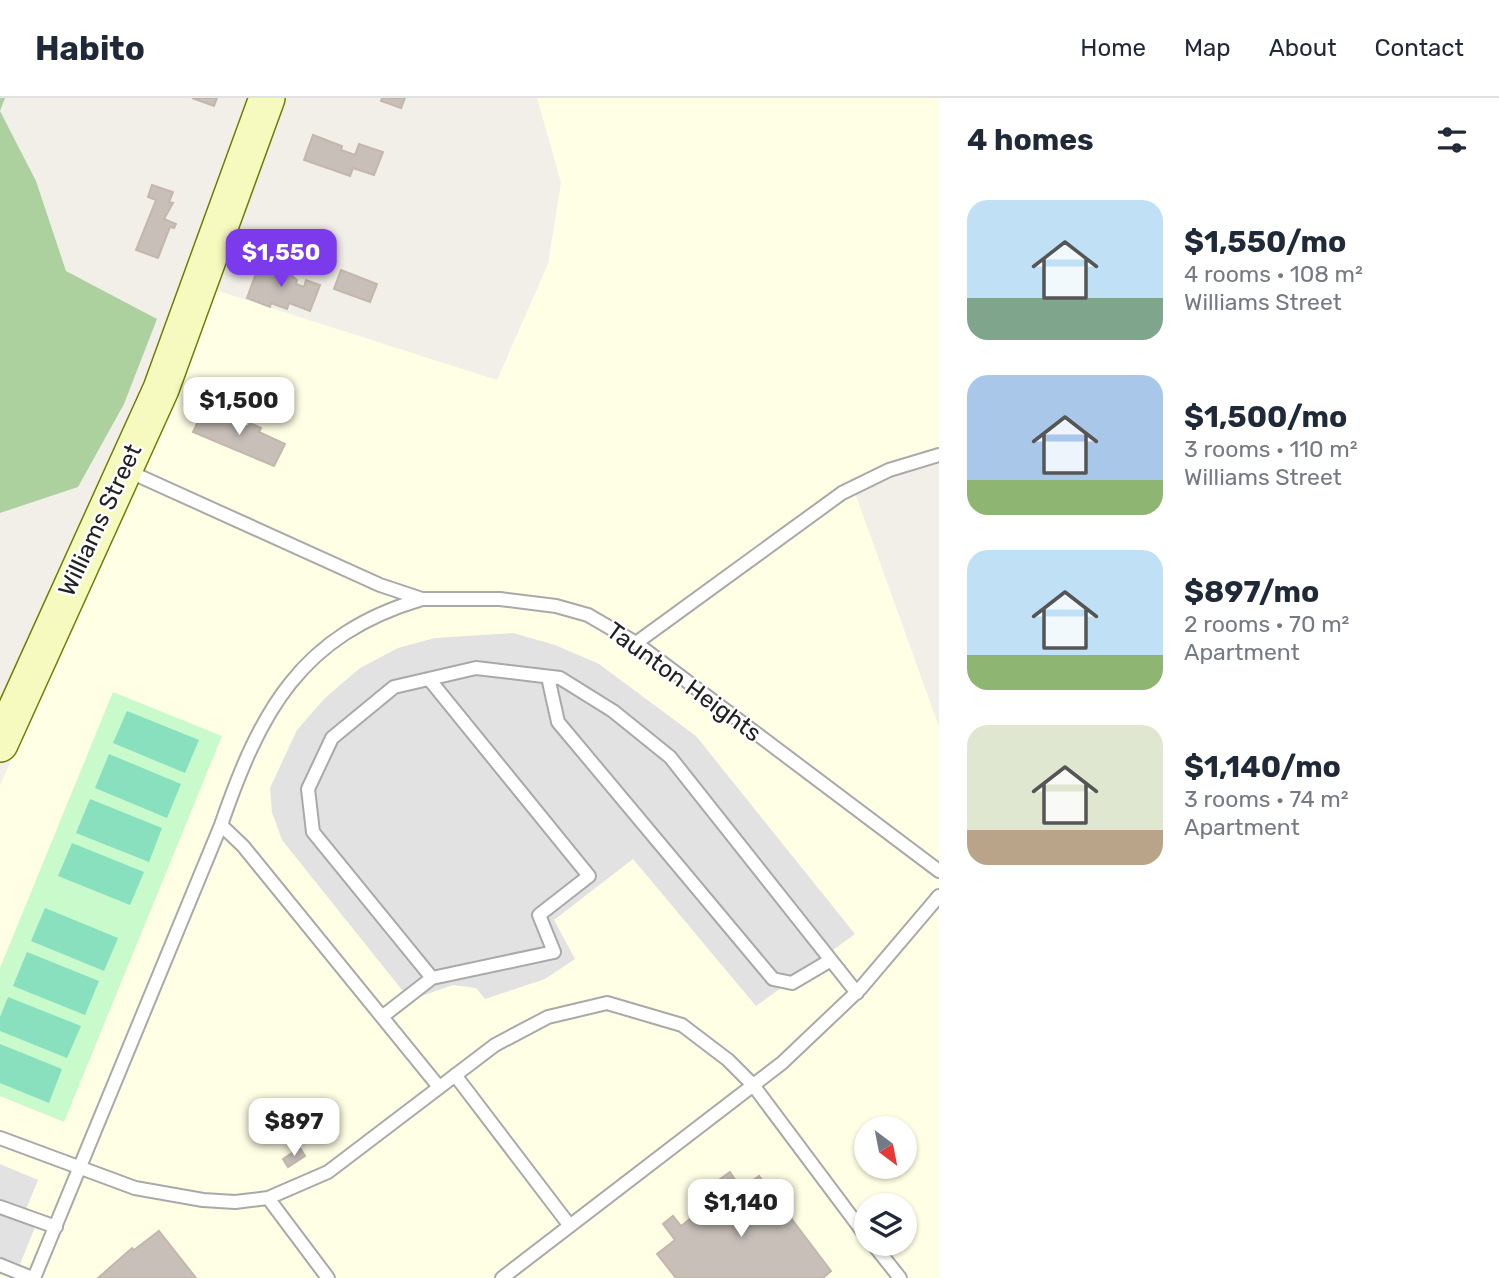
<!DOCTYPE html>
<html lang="en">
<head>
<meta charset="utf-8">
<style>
  body { margin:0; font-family:Rubik,sans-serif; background:#f2f2f3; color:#1f2937; height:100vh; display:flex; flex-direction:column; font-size:26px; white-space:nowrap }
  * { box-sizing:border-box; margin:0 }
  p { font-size:23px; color:#747a83 }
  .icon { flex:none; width:38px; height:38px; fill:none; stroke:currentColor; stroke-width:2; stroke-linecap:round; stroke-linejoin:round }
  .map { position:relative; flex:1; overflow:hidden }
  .sheet { display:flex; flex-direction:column; background:#fff; width:560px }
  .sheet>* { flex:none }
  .needle { width:46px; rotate:148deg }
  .controls { position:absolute; left:854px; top:1018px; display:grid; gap:14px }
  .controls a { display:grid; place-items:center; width:63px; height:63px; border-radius:50%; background:#fff; box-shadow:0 2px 5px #0004; font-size:35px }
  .price { position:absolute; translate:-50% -60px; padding:0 16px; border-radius:14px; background:#fff; color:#222; font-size:23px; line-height:46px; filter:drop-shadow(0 2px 4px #0008) }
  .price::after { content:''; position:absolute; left:50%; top:42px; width:21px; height:16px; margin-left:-10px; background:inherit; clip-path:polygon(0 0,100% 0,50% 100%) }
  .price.on { background:#7c3aed; color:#fff }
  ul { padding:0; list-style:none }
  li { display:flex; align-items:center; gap:21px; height:175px; padding:0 28px }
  li span { display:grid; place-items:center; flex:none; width:196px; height:140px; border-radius:21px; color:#555 }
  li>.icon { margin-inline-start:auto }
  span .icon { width:84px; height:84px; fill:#fffc; stroke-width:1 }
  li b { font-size:30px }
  h2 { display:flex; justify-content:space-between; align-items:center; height:84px; padding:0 28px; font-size:30px }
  header { display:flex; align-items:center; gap:42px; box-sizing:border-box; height:98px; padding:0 35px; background:#fff; border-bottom:2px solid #e0e1e3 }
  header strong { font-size:33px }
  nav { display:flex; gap:38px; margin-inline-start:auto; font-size:24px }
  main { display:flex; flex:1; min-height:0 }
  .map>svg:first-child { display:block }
  .education { fill:#ffffe5; fill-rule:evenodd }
  .forest { fill:#add19e }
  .park { fill:#c8facc }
  .pitch { fill:#88e0be }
  .parking { fill:#e2e2e2 }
  .building { fill:#c7bfb8; stroke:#c4b6ab; stroke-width:2 }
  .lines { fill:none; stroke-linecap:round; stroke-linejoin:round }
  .lane-casing { stroke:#a9a9a9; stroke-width:16 }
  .secondary-casing { stroke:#707d05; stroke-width:38 }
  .lane { stroke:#fff; stroke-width:12 }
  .secondary { stroke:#f7fabf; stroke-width:35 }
  .labels { text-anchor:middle; stroke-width:5; stroke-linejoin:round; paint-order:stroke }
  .street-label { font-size:24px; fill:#222; stroke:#fff }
</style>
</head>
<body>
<header>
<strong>Habito</strong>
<nav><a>Home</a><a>Map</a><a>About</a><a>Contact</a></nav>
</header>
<main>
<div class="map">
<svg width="939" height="1180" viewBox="0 0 939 1180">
  <rect width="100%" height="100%" fill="#f2efe9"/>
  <path class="education" d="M537,0H939V350L850,381L939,629V1180H0V688L215,192L497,282L548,166L561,85ZM866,1031H905V1069H866ZM866,1108H905V1146H866Z"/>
  <path class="forest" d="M0,0H5L0,13L36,83L66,173L157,221L124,306L78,389L0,415Z"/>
  <path class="park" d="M113,594L222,638L64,1024L0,998V870Z"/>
  <path class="pitch" d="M127,613L199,642L185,675L113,645Z
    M109,656L181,686L167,720L95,690Z
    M90,701L162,730L149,764L76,735Z
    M72,745L144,774L130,807L58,778Z
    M45,810L118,840L104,873L31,843Z
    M27,854L99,883L85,917L13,888Z
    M8,899L81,928L67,960L0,933V919Z
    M0,946L62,971L49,1005L0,985Z"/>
  <path class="parking" d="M513,535L555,547L599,566L696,638L855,836L756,908L633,761L554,822L575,861L545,881L485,901L476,890L453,887L410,902L282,742L272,714L270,690L297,632L325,600L360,570L398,550L435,540Z
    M0,1066L38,1082L22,1121L36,1127L20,1166L7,1161L0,1177Z"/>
  <path class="building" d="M192,0H217L214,8Z
    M382,0H405L401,10L381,3Z
    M313,37L342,48L341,52L355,57L359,46L383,54L374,77L353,70L350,78L304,62Z
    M152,87L173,94L169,104L173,105L164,121L176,126L174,130L170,129L158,160L136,152L156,102L148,99Z
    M256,163L273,170L272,173L290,176L297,182L296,186L304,189L306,182L320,187L310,213L289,205L287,211L271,205L270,209L247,200L257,173Z
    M341,172L377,186L370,204L334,191Z
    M205,309L248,329L250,325L261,330L259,334L285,346L274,368L193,334Z
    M300,1050L305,1058L288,1069L283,1061Z
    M730,1074L741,1091L759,1078L831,1173L823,1180H676L657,1156L675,1142L663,1126L673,1118L681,1128L727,1092L719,1082Z
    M159,1133L196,1180H98L132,1150L134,1152Z"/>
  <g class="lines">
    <g class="lane-casing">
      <path id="lane" d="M128,373L380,487L422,501H500L556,508L588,517L636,545L939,773
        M636,545L842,395L889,372L939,357
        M548,579L558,624L773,881L792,885L831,862
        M429,581L589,778L539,817L554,854L432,880
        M221,727L243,748L439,989
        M383,918L432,880L313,734L308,691L332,640L394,589L476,570L560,580L613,613L670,659L857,895
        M455,977L570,1128
        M0,1040L135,1090L203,1102L235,1104L268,1100L328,1074L495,947L548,919L607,905L682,927L728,962L753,987L866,1138
        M268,1100L328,1180
        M0,1109L56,1129
        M873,1146L900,1180
        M0,1167L32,1180
        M34,1180L221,727C260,614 300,537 422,501
        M502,1180L782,965L860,891L939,798"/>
    </g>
    <g class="secondary-casing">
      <path id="secondary" d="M0,646L161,291L267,0"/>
    </g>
    <use href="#lane" class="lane"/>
    <use href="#secondary" class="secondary"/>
  </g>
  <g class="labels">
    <g class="street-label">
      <text transform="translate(100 422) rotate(-65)" y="8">Williams Street</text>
      <text transform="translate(684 584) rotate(36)" y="8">Taunton Heights</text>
    </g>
  </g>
</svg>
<div class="controls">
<a><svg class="needle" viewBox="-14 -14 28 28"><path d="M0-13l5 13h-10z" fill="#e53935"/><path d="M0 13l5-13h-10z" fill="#747a83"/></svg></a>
<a><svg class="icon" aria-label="layers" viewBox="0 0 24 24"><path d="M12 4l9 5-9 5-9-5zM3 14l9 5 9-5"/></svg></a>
</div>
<b class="price on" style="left:281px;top:191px">$1,550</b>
<b class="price" style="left:239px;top:339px">$1,500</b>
<b class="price" style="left:294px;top:1060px">$897</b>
<b class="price" style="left:741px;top:1141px">$1,140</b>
</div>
<section class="sheet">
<h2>4 homes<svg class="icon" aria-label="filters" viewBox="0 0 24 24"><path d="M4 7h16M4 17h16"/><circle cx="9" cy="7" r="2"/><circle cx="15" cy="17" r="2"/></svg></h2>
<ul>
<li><span style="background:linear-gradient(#bfe0f5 70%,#7fa58c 0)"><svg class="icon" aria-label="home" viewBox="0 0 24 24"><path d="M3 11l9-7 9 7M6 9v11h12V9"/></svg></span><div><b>$1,550/mo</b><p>4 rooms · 108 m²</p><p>Williams Street</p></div></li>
<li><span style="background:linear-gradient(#a9c7e8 75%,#8fb573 0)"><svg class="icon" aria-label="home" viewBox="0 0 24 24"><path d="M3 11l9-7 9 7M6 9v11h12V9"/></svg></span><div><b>$1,500/mo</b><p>3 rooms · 110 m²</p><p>Williams Street</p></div></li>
<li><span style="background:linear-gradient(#bfe0f5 75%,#8fb573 0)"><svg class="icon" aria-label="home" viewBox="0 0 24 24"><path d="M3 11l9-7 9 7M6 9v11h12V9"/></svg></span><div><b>$897/mo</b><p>2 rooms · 70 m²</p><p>Apartment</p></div></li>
<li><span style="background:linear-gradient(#dfe7d0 75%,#b9a48a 0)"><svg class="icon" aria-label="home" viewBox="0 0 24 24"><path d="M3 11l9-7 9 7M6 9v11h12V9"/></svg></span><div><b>$1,140/mo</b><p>3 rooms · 74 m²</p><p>Apartment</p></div></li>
</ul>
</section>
</main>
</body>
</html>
